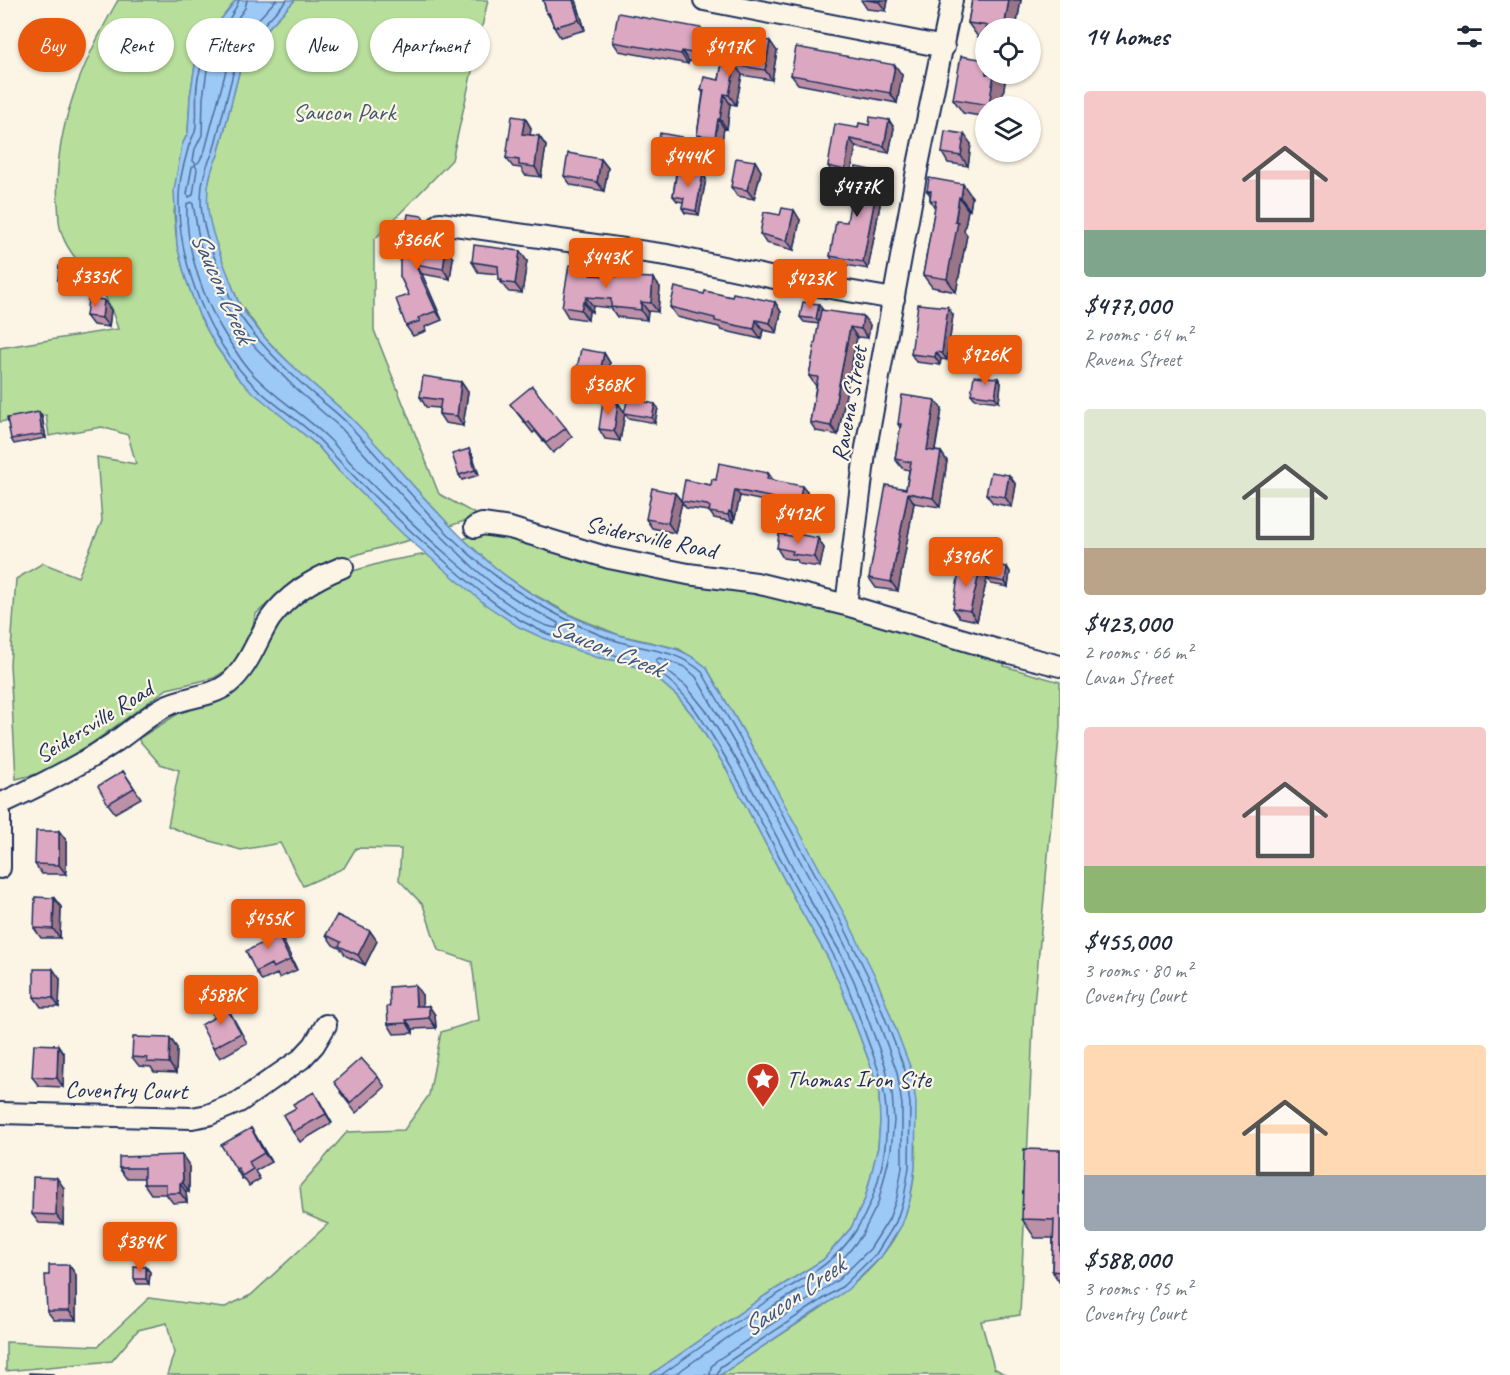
<!DOCTYPE html>
<html lang="en">
<head>
<meta charset="utf-8">
<style>
  body { margin:0; font-family:Caveat,sans-serif; background:#f2f2f3; color:#1f2937; height:100vh; display:flex; flex-direction:column; font-size:22px; white-space:nowrap }
  * { box-sizing:border-box; margin:0 }
  p { font-size:20px; color:#747a83 }
  .icon { flex:none; width:33px; height:33px; fill:none; stroke:currentColor; stroke-width:2; stroke-linecap:round; stroke-linejoin:round }
  .map { position:relative; flex:1; overflow:hidden }
  .drawer { display:flex; flex-direction:column; background:#fff; width:450px }
  .drawer>* { flex:none }
  .guide { position:absolute; left:18px; top:18px; width:570px; height:54px; display:flex; gap:12px }
  .buttons { position:absolute; left:975px; top:18px; display:grid; gap:12px }
  .buttons a { display:grid; place-items:center; width:66px; height:66px; border-radius:50%; background:#fff; box-shadow:0 2px 4px #0004; font-size:30px }
  .price { position:absolute; translate:-50% -51px; padding:0 14px; border-radius:6px; background:#ea580c; color:#fff; font-size:20px; line-height:39px; filter:drop-shadow(0 2px 3px #0008) }
  .price::after { content:''; position:absolute; left:50%; top:36px; width:18px; height:14px; margin-left:-9px; background:inherit; clip-path:polygon(0 0,100% 0,50% 100%) }
  .price.selected { background:#222; color:#fff }
  ul { padding:0; list-style:none }
  li { display:grid; align-content:center; gap:12px; height:318px; padding:0 24px }
  li span { display:grid; place-items:center; height:186px; border-radius:6px; color:#555 }
  li>.icon { margin-inline-start:auto }
  span .icon { width:108px; height:108px; fill:#fffc; stroke-width:1 }
  li b { font-size:26px }
  h2 { display:flex; justify-content:space-between; align-items:center; height:72px; padding:0 24px; font-size:26px }
  .pill { padding:0 21px; border-radius:27px; background:#fff; box-shadow:0 2px 4px #0004; font-size:21px; line-height:54px }
  .pill.selected { background:#ea580c; color:#fff }
  main { display:flex; flex:1; min-height:0 }
  .map>svg:first-child { display:block }
  .green { fill:#b7de9a; stroke:#69867c; stroke-width:1.5 }
  .water { fill:#9cc9f6; stroke:#688bb9; stroke-width:1.5 }
  .lines { fill:none; stroke-linecap:round; stroke-linejoin:round }
  .shore { stroke:#4f6d9b; stroke-width:1.5 }
  .minor-casing { stroke:#1b2f5e; stroke-width:24 }
  .minor { stroke:#fcf5e5; stroke-width:20 }
  .wall { fill:#bc90a6; stroke:#1b2f5e; stroke-width:1.5 }
  .shaded-wall { fill:#997587; stroke:#1b2f5e; stroke-width:1.5 }
  .building { fill:#dba7c1; stroke:#1b2f5e; stroke-width:1.5 }
  .labels { text-anchor:middle; stroke-width:4.5; stroke-linejoin:round; paint-order:stroke }
  .park-label { font-size:24px; fill:#425b6d; stroke:#fcf5e5 }
  .street-label { font-size:24px; fill:#1b2f5e; stroke:#fcf5e5 }
  .poi-label { font-size:24px; fill:#1b2f5e; stroke:#fcf5e5; text-anchor:start }
  .water-label { font-size:26px; font-style:italic; fill:#3b5684; stroke:#fcf5e5 }
</style>
</head>
<body>
<main>
<div class="map">
<svg width="1060" height="1375" viewBox="0 0 1060 1375">
  <rect width="100%" height="100%" fill="#fcf5e5"/>
  <filter id="ink" filterUnits="userSpaceOnUse"><feTurbulence type="fractalNoise" baseFrequency=".0167" numOctaves="2"/><feDisplacementMap in="SourceGraphic" scale="12" xChannelSelector="R" yChannelSelector="G"/><feConvolveMatrix kernelMatrix="1 2 1 2 8 2 1 2 1" color-interpolation-filters="sRGB"/></filter>
  <g filter="url(#ink)">
    <path class="green" d="M118,0H236L215,27L195,65L190,97L188,133L182,145L174,213L177,245L185,276L199,315L216,346L238,378L318,446L339,471L410,540L365,552L327,565L296,578L256,614L252,629L235,665L214,678L167,689L55,770L16,779L10,664L16,579L43,563L78,577L102,521L97,457L136,464L128,435L102,427L49,436L46,415L0,422V348L118,329C114,316 110,303 102,291C89,271 67,254 61,231C58,223 59,212 58,204C52,131 83,61 118,0Z
      M295,0H488L452,160L374,240V330L439,494L479,516L450,526L351,418L305,379L265,338L239,303L213,239L208,217L206,199L208,186L212,167L218,155L241,65L252,45Z
      M495,532L535,546L609,566L829,608L1005,661L1004,666L1060,682V727L1034,1005L1020,1315L981,1321L994,1368L1006,1375H720C745,1358 771,1341 797,1324C838,1297 881,1270 902,1223C913,1199 915,1172 916,1146L772,781L706,667L679,649L619,635L575,617L531,593L502,574L463,539L477,534Z
      M427,554L451,574L595,657L625,662L643,670L660,681L677,696L695,718L727,770L796,902L828,958L841,986L872,1069L879,1094L880,1122L878,1147L865,1199L851,1228L823,1260L766,1295L650,1375H167L174,1353L167,1323L138,1330L112,1361L6,1371V1342L98,1346L149,1298L223,1308L251,1295L328,1224L303,1213L300,1186L347,1132L404,1130L429,1095L441,1032L479,1020L472,962L438,950L423,905L399,880L401,849L356,848L344,868L303,886L280,843L241,850L193,836L168,826L179,770L160,764L138,739L198,701L234,691L282,615L311,590L339,575L388,561Z"/>
    <path class="water" d="M236,0H295L252,45L241,65L218,155C197,195 211,233 227,272C231,281 234,292 238,301C244,314 256,327 265,338C291,368 323,391 351,418C410,477 457,546 529,592C557,609 587,626 619,635C653,646 677,642 706,667L772,781L850,925L877,980L911,1069L916,1103L915,1168L910,1200L902,1225L881,1257L847,1290L720,1375H650L766,1295L823,1260L851,1228L865,1199L878,1147L880,1122L879,1094L872,1069L841,987L828,958L796,902L727,770L695,718L677,696L660,681L642,670L625,662L595,657L543,638L519,627L486,605L404,535L339,471L318,446L250,390L238,378L216,346L199,315L185,276L177,245L174,190L182,145L188,133L190,97L195,65L215,27Z"/>
    <g class="lines">
      <path class="shore" d="M239,0C231,23 208,44 200,70C193,90 199,112 195,132C194,134 188,147 188,149C185,160 181,173 180,184C173,247 203,329 245,376C268,403 302,420 326,447C365,489 406,528 449,565C473,585 494,605 520,620C543,633 570,644 596,651C624,658 637,657 662,675C685,692 699,714 713,737C742,783 766,831 791,879C805,906 821,931 835,958C847,982 856,1008 865,1033C872,1053 881,1072 884,1093C892,1138 880,1194 855,1232C832,1268 798,1280 764,1303C729,1327 695,1351 661,1375
        M247,0L245,8L226,34L207,70L203,98L202,135L195,149L193,161L196,164L199,162L205,150L229,59L242,37L276,0
        M287,0L248,41L236,62L213,152C190,196 204,232 221,274C226,285 229,298 235,308C252,335 277,361 301,383C316,398 334,409 349,425C405,485 456,555 528,598C555,614 584,630 614,640C646,651 675,648 702,672L766,784L844,927L871,982L905,1070L910,1104L909,1167L904,1198L896,1222L876,1254L843,1286L720,1367L717,1375
        M195,165L197,169L193,195L189,197L187,194L192,167Z
        M191,202L193,204L200,244L227,309L255,347L296,389L341,428L415,510L474,568L494,585L523,604L558,623V628C517,628 383,497 351,463C342,454 335,444 326,436C302,413 272,396 250,371C242,362 236,351 229,341C204,303 185,250 187,204Z
        M674,1375L773,1306L831,1271L847,1254L862,1235L878,1203L891,1150L894,1121L892,1093L885,1065L854,981L840,952L807,895L739,764L707,712L686,686L657,663L656,660L659,658L685,667L696,677L760,787L838,931L865,985L897,1072L902,1105V1167L897,1197L889,1219L870,1249L838,1280L716,1361L711,1367L710,1375"/>
      <g class="minor-casing">
        <path id="minor" d="M704,0L944,47
          M440,223L667,255L779,279L894,299
          M475,527L482,524L510,528L609,558L688,574L756,583L846,605L998,650L1060,666
          M846,605L865,453L918,165L952,0
          M0,804C39,786 76,768 112,744C130,732 146,717 164,707C184,696 210,698 228,684C249,667 256,641 270,619C288,594 315,578 343,567
          M0,814V868
          M0,1113L192,1118L208,1115L239,1102L301,1059L314,1045L326,1025"/>
      </g>
      <use href="#minor" class="minor"/>
    </g>
    <path class="wall" d="M543,0H576L585,30L560,37L554,27L552,21L547,13Z
      M861,0H888L886,11L867,9Z
      M972,0H1021L1016,28H986V38L978,37L968,23Z
      M727,34L777,51L772,80L742,75L736,105L730,104L727,129L724,128L721,147L704,144L697,135L703,93L701,90L719,80Z
      M708,38L703,63L689,61L688,64L619,51L613,42Z
      M986,74H1004L1006,76L1001,106H986V117L963,113L953,99Z
      M791,75H902L897,103L798,84Z
      M525,118L531,128L530,135L539,136L546,146L541,177L525,175L521,168L513,167L506,158Z
      M889,120L894,128L889,153L856,147L850,177L833,174L828,166L858,128Z
      M971,144L968,166L948,163L942,153Z
      M689,146L685,171L703,174L706,179L699,215L685,213L682,208L683,202L677,201L673,196L676,173L662,170L655,161Z
      M601,159L608,168L604,191L571,185L564,176Z
      M755,161L761,171L754,199L737,196L731,187Z
      M885,178L868,269L834,263L830,256L847,222Z
      M927,191L972,197L970,210H968L964,231L967,235L956,292L932,287L923,275L935,208L930,200V195Z
      M800,220L794,250L766,243L760,234Z
      M429,226L432,231L429,246L453,258L450,279L422,274L442,320L425,327L426,331L413,336L406,326L409,295L400,276Z
      M527,261L522,293L509,292L506,289L499,280V274L478,272L472,262Z
      M89,273L88,286L62,285L58,280Z
      M596,275L660,287L658,312L648,311L647,320L617,317L611,308L593,306L592,312L589,311L588,320L568,317L562,307Z
      M704,294L775,302L781,312L777,333L763,330L761,339L721,330L719,327L677,317L670,307Z
      M822,309V310L870,325L868,338L857,337L838,435L816,431L810,422L816,386L809,376L819,324L804,322L800,317Z
      M111,310L109,327L93,325L86,316Z
      M953,315L947,360L941,359L940,365L916,362L911,354Z
      M604,353L610,363L605,391L582,387L575,377Z
      M998,378L1001,383L999,402L975,399L971,394Z
      M461,382L468,392L463,426L445,423L439,414V408L426,407L420,397Z
      M935,400L942,409L935,451L941,452L947,461L940,507L914,503L898,591L876,588L869,578L906,489L909,470L902,468L895,459L900,428L898,424Z
      M618,403L625,413L658,408L655,423L628,418L625,413L620,441L605,439L599,429Z
      M510,404L566,428L572,437L553,453L535,431L533,433Z
      M39,412L42,417L46,438L14,444L11,439Z
      M469,449L472,454L479,475L462,480L459,475Z
      M768,473L773,480L807,492L801,522L781,518L773,506V503L740,496L735,518H734L733,522L714,518L709,511L686,508L681,501L711,485L716,480Z
      M1009,475L1016,485L1012,507L993,503L986,494Z
      M675,493L682,502L675,533L652,528L646,519Z
      M796,537L824,548L820,567L799,564L797,560L783,558L777,548Z
      M1007,567L1010,572L1008,587L991,584L988,579Z
      M980,570L987,579L977,621L959,617L953,608Z
      M123,771L141,798L115,813L108,804Z
      M59,831L66,840V874H42L35,864Z
      M54,898L61,907L60,938H41L34,928Z
      M278,930L297,970L279,978L277,974L262,981L256,972L265,942Z
      M370,931L377,941L365,965L346,956L341,949L333,945L326,935Z
      M60,979L59,1007H41L34,997Z
      M422,995V1006H429L435,1015L436,1028L413,1029V1033L394,1034L388,1024L390,1006Z
      M230,1012L247,1043L220,1058L213,1048Z
      M170,1038L177,1048L176,1073L154,1072L151,1067L139,1066L132,1057Z
      M58,1045L64,1054L63,1087L39,1086L32,1077Z
      M378,1077L385,1087L356,1113L340,1092Z
      M320,1102L332,1123L300,1142L293,1132Z
      M251,1128L257,1138L271,1162L255,1171L260,1179L249,1186L244,1178L242,1179L236,1169Z
      M1060,1150V1283L1052,1271L1053,1238H1035L1022,1219Z
      M189,1165V1192H186L187,1202L173,1203L166,1194H151L144,1184V1178H126L119,1168Z
      M64,1188L63,1224L39,1223L32,1214Z
      M69,1265L76,1275V1320H54L47,1311L49,1275Z
      M146,1267L150,1272L149,1284H137L134,1279Z"/>
    <path class="shaded-wall" d="M573,0H576L585,30L579,20Z
      M880,0H888L886,11L879,2Z
      M1009,0H1021L1016,28H1004Z
      M701,28L708,38L703,63L696,54Z
      M770,41L777,51L772,80L765,70Z
      M682,51L689,61L688,64L681,54Z
      M735,65L742,75L736,105L729,95Z
      M895,65L902,75L897,103L890,93Z
      M994,74H1004L1006,76L1001,106H989V105Z
      M724,94L730,104L727,129L720,119Z
      M525,118L531,128L529,143L522,134Z
      M718,119L724,128L721,147L715,137Z
      M889,120L894,128L889,153L884,146Z
      M964,134L971,144L968,166L961,156Z
      M539,136L546,146L541,177L535,167Z
      M682,137L689,146L684,174L678,165Z
      M850,139L856,147L850,177L845,170Z
      M601,159L608,168L604,191L597,182Z
      M755,161L761,171L754,199L747,190Z
      M880,172L885,178L868,269L863,262Z
      M703,174L706,179L699,215L696,211Z
      M963,184L972,197L970,210L961,198Z
      M959,197L968,210L964,231L967,235L956,292L947,279Z
      M794,210L800,220L794,250L787,241Z
      M422,216L432,231L427,255L420,245Z
      M446,249L453,258L450,279L443,269Z
      M520,251L527,261L522,293L515,284Z
      M415,264L422,274L442,320L436,311Z
      M86,268L89,273L88,286L84,281Z
      M591,269L598,278L590,275Z
      M653,278L660,287L658,312L651,303Z
      M586,297L593,306L592,312L585,302Z
      M104,300L111,310L109,327L102,318Z
      M583,302L589,311L588,320L581,310Z
      M641,302L648,311L647,320L641,310Z
      M775,302L781,312L777,333L770,323Z
      M819,304L822,309L820,324L816,319Z
      M948,307L953,315L947,360L942,353Z
      M863,316L870,325L868,338L861,329Z
      M756,320L763,330L761,339L754,329Z
      M850,327L857,337L838,435L831,426Z
      M936,352L941,359L940,365L935,357Z
      M604,353L610,363L605,391L598,382Z
      M998,378L1001,383L999,402L995,397Z
      M461,382L468,392L463,426L457,416Z
      M935,400L942,409L933,459L927,450Z
      M618,403L625,413L620,441L614,431Z
      M655,404L658,408L655,423L652,418Z
      M39,412L42,417L46,438L42,434Z
      M469,449L472,454L479,475L475,470Z
      M941,452L947,461L940,507L933,498Z
      M768,473L773,480L767,479Z
      M1009,475L1016,485L1012,507L1005,497Z
      M802,486L807,492L801,522L797,515Z
      M735,490L740,496L735,518L731,512Z
      M675,493L682,502L675,533L668,523Z
      M908,493L914,503L898,591L891,582Z
      M729,511L734,518L733,522L728,515Z
      M818,538L824,548L820,567L814,557Z
      M1007,567L1010,572L1008,587L1005,582Z
      M980,570L987,579L977,621L970,611Z
      M59,831L66,840V874L59,865Z
      M54,898L61,907L60,938L53,929Z
      M271,921L278,930L297,970L290,960Z
      M370,931L377,941L365,965L358,955Z
      M53,969L60,979L59,1007L53,998Z
      M415,985L422,995L423,1016L416,1006Z
      M429,1006L435,1015L436,1028L429,1018Z
      M406,1020L413,1029V1033L407,1023Z
      M170,1038L177,1048L176,1073L169,1063Z
      M58,1045L64,1054L63,1087L57,1078Z
      M314,1092L320,1102L332,1123L326,1114Z
      M251,1128L257,1138L271,1162L264,1153Z
      M182,1155L189,1165V1192L183,1183Z
      M57,1178L64,1188L63,1224L56,1215Z
      M180,1183L186,1192L187,1202L180,1193Z
      M69,1265L76,1275V1320L69,1311Z
      M146,1267L150,1272L149,1284L146,1279Z"/>
    <path class="building" d="M543,0H573L579,20L554,27L549,13H547Z
      M866,0H880L879,2Z
      M972,0H1009L1004,28L968,23Z
      M618,13L701,28L696,54L682,51L681,54L613,42Z
      M727,34L770,41L765,70L735,65L729,95L724,94L720,119H718L715,137L697,135L704,90H701L704,77L719,80Z
      M796,47L895,65L890,93L791,75Z
      M961,56L986,60V74H994L989,105L953,99Z
      M512,116L525,118L522,134L539,136L535,167L519,165V160L506,158Z
      M870,117L889,120L884,146L850,139L845,170L828,166L835,124L858,128L859,123L869,125Z
      M945,131L964,134L961,156L942,153Z
      M660,133L682,137L678,165L655,161Z
      M568,153L601,159L597,182L564,176Z
      M736,158L755,161L747,190L731,187Z
      M856,167L880,172L863,262L830,256L836,221L847,222Z
      M677,170L703,174L696,211L682,208L684,198L673,196Z
      M929,178L963,184L961,198L959,197L955,221L958,222L947,279L923,275L936,201L930,200L931,191H927Z
      M782,208L794,210L787,241L760,234L764,212L780,215Z
      M408,214L422,216L425,222L420,245L446,249L443,269L415,264L436,311L418,318L420,321L406,326L396,299L409,295L400,276V262Z
      M474,245L520,251L515,284L502,282V280H499L498,266L472,262Z
      M569,265L591,269L590,275L653,278L651,303L641,302V310L611,307V299L586,297L585,302H583L581,310L562,307Z
      M59,266L86,268L84,281L58,280Z
      M675,287L704,294L705,291L732,297L733,293L775,302L770,323L756,320L754,329L715,321V318L670,307Z
      M88,298L104,300L102,318L86,316Z
      M803,302L819,304L816,319L800,317Z
      M918,304L948,307L942,353L936,352L935,357L911,354Z
      M821,310L863,316L861,329L850,327L831,426L810,422L818,377L809,376Z
      M581,349L604,353L598,382L575,377Z
      M423,376L461,382L457,416L439,414L441,400L420,397Z
      M974,376L998,378L995,397L971,394Z
      M532,386L566,428L546,443L528,421L526,423L510,404Z
      M902,395L935,400L927,450L941,452L933,498L908,493L891,582L869,578L886,485L906,489L911,462L895,459L901,424H898Z
      M628,398L655,404L652,418L624,413Z
      M603,401L618,403L614,431L599,429Z
      M39,412L42,434L11,439L7,418Z
      M469,449L475,470L459,475L452,454Z
      M719,463L768,473L767,479L802,486L797,515L776,511L777,507L773,506L774,498L735,490L731,512L729,511L728,515L709,512L710,507L707,505L681,501L685,480L711,485L712,479L716,480Z
      M991,472L1009,475L1005,497L986,494Z
      M652,488L675,493L668,523L646,519Z
      M779,534L796,537L797,534L818,538L814,557L792,554L793,551L777,548Z
      M990,564L1007,567L1005,582L988,579Z
      M960,566L980,570L970,611L953,608Z
      M123,771L134,788L108,804L98,786Z
      M36,831H59V865L35,864Z
      M35,897L54,898L53,929L34,928Z
      M337,915L370,931L358,955L339,946L341,942L326,935Z
      M271,921L290,960L273,968L271,964L256,972L246,951L265,942L258,927Z
      M34,969H53V998L34,997Z
      M415,985L416,1006H429V1018L406,1020L407,1023L388,1024L387,1007L390,1006L389,987Z
      M224,1003L241,1033L213,1048L201,1025L215,1017L210,1010Z
      M133,1037L170,1038L169,1063L147,1062V1058L132,1057Z
      M34,1044L58,1045L57,1078L32,1077Z
      M361,1058L378,1077L350,1103L334,1082Z
      M314,1092L326,1114L293,1132L283,1115L296,1108L293,1104Z
      M251,1128L264,1153L249,1162L253,1169L242,1176L238,1168L236,1169L221,1145Z
      M1024,1149L1060,1150V1272L1052,1271L1054,1220L1022,1219Z
      M182,1155L183,1183H180V1193H166V1184H144V1168H119V1157Z
      M33,1177L57,1178L56,1215L32,1214Z
      M49,1265H69V1311H47L45,1275H49Z
      M134,1266L146,1267V1279H134Z
      M29,1373L54,1374V1375H29Z"/>
  </g>
  <defs>
    <g id="sight-pin" transform="scale(1.725)"><path d="M0 17L-7.5 6A9.5 9.5 0 1 1 7.5 6Z" fill="#c8321e" stroke="#fcf5e5"/><path d="M0-6L1.8-2.2L6-1.7L2.9 1.2L3.7 5.4L0 3.3L-3.7 5.4L-2.9 1.2L-6-1.7L-1.8-2.2Z" fill="#fff"/></g>
  </defs>
  <g fill-rule="evenodd">
    <use href="#sight-pin" x="763" y="1079"/>
  </g>
  <g class="labels">
    <g class="park-label">
      <text x="344" y="120">Saucon Park</text>
    </g>
    <g class="street-label">
      <text transform="translate(849 404) rotate(-80)" y="8">Ravena Street</text>
      <text transform="translate(651 537) rotate(12)" y="8">Seidersville Road</text>
      <text transform="translate(94 722) rotate(-32)" y="8">Seidersville Road</text>
      <text transform="translate(126 1090) rotate(1)" y="8">Coventry Court</text>
    </g>
    <g class="poi-label">
      <text x="786" y="1087">Thomas Iron Site</text>
    </g>
    <g class="water-label">
      <text transform="translate(223 287) rotate(66)" y="9">Saucon Creek</text>
      <text transform="translate(607 647) rotate(22)" y="9">Saucon Creek</text>
      <text transform="translate(793 1296) rotate(-35)" y="9">Saucon Creek</text>
    </g>
  </g>
</svg>
<div class="buttons">
<a><svg class="icon" aria-label="locate" viewBox="0 0 24 24"><circle cx="12" cy="12" r="6"/><path d="M12 2v4M12 18v4M2 12h4M18 12h4"/></svg></a>
<a><svg class="icon" aria-label="layers" viewBox="0 0 24 24"><path d="M12 4l9 5-9 5-9-5zM3 14l9 5 9-5"/></svg></a>
</div>
<b class="price" style="left:729px;top:78px">$417K</b>
<b class="price" style="left:688px;top:188px">$444K</b>
<b class="price selected" style="left:857px;top:218px">$477K</b>
<b class="price" style="left:417px;top:271px">$366K</b>
<b class="price" style="left:606px;top:289px">$443K</b>
<b class="price" style="left:95px;top:308px">$335K</b>
<b class="price" style="left:810px;top:310px">$423K</b>
<b class="price" style="left:985px;top:386px">$926K</b>
<b class="price" style="left:608px;top:416px">$368K</b>
<b class="price" style="left:798px;top:545px">$412K</b>
<b class="price" style="left:966px;top:588px">$396K</b>
<b class="price" style="left:268px;top:950px">$455K</b>
<b class="price" style="left:221px;top:1026px">$588K</b>
<b class="price" style="left:140px;top:1273px">$384K</b>
<div class="guide">
<a class="pill selected">Buy</a>
<a class="pill">Rent</a>
<a class="pill">Filters</a>
<a class="pill">New</a>
<a class="pill">Apartment</a>
</div>
</div>
<section class="drawer">
<h2>14 homes<svg class="icon" aria-label="filters" viewBox="0 0 24 24"><path d="M4 7h16M4 17h16"/><circle cx="9" cy="7" r="2"/><circle cx="15" cy="17" r="2"/></svg></h2>
<ul>
<li><span style="background:linear-gradient(#f6c9c9 75%,#7fa58c 0)"><svg class="icon" aria-label="home" viewBox="0 0 24 24"><path d="M3 11l9-7 9 7M6 9v11h12V9"/></svg></span><div><b>$477,000</b><p>2 rooms · 64 m²</p><p>Ravena Street</p></div></li>
<li><span style="background:linear-gradient(#dfe7d0 75%,#b9a48a 0)"><svg class="icon" aria-label="home" viewBox="0 0 24 24"><path d="M3 11l9-7 9 7M6 9v11h12V9"/></svg></span><div><b>$423,000</b><p>2 rooms · 66 m²</p><p>Lavan Street</p></div></li>
<li><span style="background:linear-gradient(#f6c9c9 75%,#8fb573 0)"><svg class="icon" aria-label="home" viewBox="0 0 24 24"><path d="M3 11l9-7 9 7M6 9v11h12V9"/></svg></span><div><b>$455,000</b><p>3 rooms · 80 m²</p><p>Coventry Court</p></div></li>
<li><span style="background:linear-gradient(#ffd9b3 70%,#9aa5b1 0)"><svg class="icon" aria-label="home" viewBox="0 0 24 24"><path d="M3 11l9-7 9 7M6 9v11h12V9"/></svg></span><div><b>$588,000</b><p>3 rooms · 95 m²</p><p>Coventry Court</p></div></li>
</ul>
</section>
</main>
</body>
</html>
